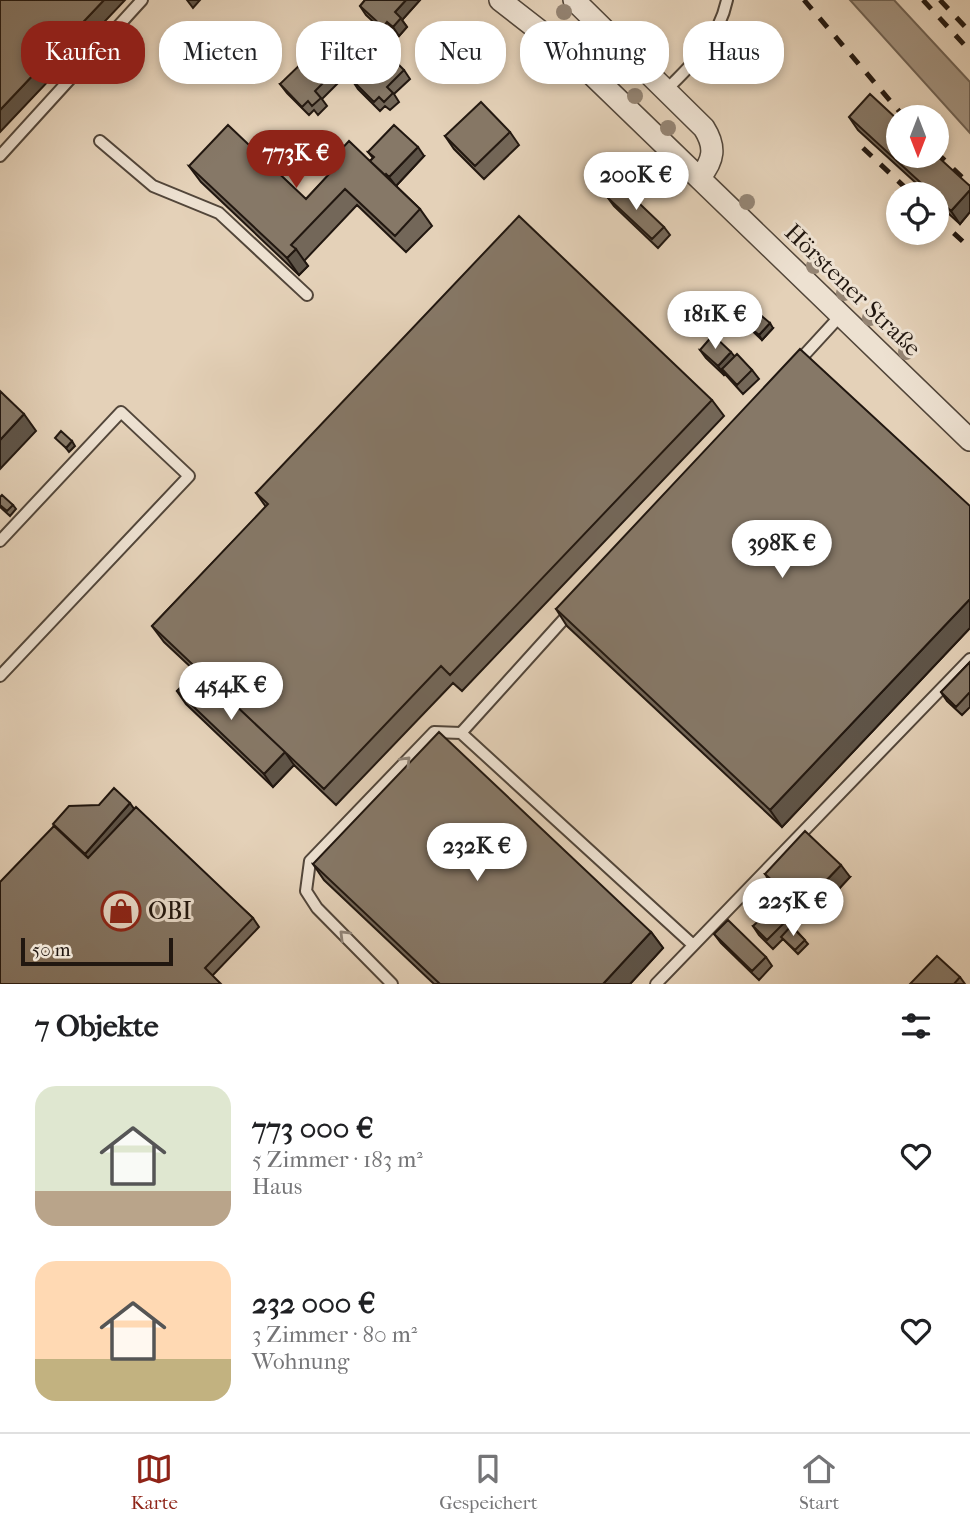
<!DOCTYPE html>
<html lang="de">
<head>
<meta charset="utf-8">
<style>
  body { margin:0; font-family:"IM FELL French Canon",serif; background:#f2f2f2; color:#202124; height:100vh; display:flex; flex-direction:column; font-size:26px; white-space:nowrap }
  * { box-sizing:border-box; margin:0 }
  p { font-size:23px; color:#757577 }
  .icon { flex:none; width:38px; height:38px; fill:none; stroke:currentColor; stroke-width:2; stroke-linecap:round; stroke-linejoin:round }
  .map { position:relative; height:984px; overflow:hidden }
  .details { display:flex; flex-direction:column; background:#fff; flex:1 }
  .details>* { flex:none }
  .banner { position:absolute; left:21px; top:21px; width:929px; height:63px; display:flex; gap:14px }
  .needle { width:46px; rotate:180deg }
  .buttons { position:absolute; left:886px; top:105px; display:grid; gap:14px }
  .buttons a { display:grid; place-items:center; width:63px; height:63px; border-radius:50%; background:#fff; box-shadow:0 4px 10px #0003; font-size:35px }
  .scale { position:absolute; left:21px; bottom:18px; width:152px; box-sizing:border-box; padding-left:7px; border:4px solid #211710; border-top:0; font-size:19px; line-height:24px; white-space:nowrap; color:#211710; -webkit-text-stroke:5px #ede1d1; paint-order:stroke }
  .price { position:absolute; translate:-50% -60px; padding:0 16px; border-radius:24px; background:#fff; color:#222; font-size:23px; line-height:46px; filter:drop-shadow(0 2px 4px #0008) }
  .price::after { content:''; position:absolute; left:50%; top:42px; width:21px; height:16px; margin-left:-10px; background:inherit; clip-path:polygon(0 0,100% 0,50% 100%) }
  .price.selected { background:#8f2418; color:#fff }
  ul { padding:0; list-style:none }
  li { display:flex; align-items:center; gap:21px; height:175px; padding:0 35px }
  li span { display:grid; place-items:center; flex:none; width:196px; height:140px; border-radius:21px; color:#555 }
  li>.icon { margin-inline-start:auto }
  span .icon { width:84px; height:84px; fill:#fffc; stroke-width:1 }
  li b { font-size:30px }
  h2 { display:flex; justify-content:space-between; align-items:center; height:84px; padding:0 35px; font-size:30px }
  .tag { padding:0 24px; border-radius:28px; background:#fff; box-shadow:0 4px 10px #0003; font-size:24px; line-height:63px }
  .tag.selected { background:#8f2418; color:#fff }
  .dock { display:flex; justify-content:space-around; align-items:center; height:98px; border-top:2px solid #e0e0e0; background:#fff; font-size:19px; color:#757577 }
  .dock a { display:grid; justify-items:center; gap:4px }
  .dock .selected { color:#8f2418 }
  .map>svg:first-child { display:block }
  .water { fill:#a2927f; stroke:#6e6153; stroke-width:2 }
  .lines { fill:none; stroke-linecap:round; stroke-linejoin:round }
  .service-casing { stroke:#52463a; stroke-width:14 }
  .minor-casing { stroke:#52463a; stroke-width:24 }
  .service { stroke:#ede1d1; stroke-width:10 }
  .minor { stroke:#ede1d1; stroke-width:21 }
  .rail { stroke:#211710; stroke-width:5; stroke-dasharray:12 12; stroke-linecap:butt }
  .tree { fill:#948473 }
  .wall { fill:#736759; stroke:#211710; stroke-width:2 }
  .shaded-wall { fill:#5e5448; stroke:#211710; stroke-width:2 }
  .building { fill:#867867; stroke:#211710; stroke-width:2 }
  .oneway { stroke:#91867a }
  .labels { text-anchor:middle; stroke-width:6; stroke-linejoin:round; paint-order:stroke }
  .street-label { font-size:24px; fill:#211710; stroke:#ede1d1 }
  .poi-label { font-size:24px; fill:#211710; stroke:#ede1d1; text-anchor:start }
</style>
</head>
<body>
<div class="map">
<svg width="970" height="984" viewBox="0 0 970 984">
  <rect width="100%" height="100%" fill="#e4d1b8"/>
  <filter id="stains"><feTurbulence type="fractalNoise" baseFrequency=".00286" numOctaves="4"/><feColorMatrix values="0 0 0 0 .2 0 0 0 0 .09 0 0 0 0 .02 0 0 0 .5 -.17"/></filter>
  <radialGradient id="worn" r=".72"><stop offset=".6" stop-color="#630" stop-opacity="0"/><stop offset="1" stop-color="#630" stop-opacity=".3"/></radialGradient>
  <path class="water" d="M850,0H894L970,82V133Z"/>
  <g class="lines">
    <g class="service-casing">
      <path id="service" d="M666,90C693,64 719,38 727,0
        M100,141L153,186L219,213L307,295
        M0,156L142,0
        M796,364L841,315
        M0,541L121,412L189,476L0,676
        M461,733L573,609
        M392,984L317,908L306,891L310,861L434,732L461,733L692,944
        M656,984L970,659"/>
    </g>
    <g class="minor-casing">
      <path id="minor" d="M500,0L577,60L970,440
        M574,0L704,128C716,147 714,160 700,177"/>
    </g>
    <use href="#service" class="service"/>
    <use href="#minor" class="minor"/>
    <path class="rail" d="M804,0L904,117
      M923,0L970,51
      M940,0L970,32
      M863,148L912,194
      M936,152L970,185
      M936,217L970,248"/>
  </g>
  <g class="tree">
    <circle cx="564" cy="12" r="8"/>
    <circle cx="596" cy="38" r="8"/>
    <circle cx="601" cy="64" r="8"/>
    <circle cx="635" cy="96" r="8"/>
    <circle cx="668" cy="128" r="8"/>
    <circle cx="747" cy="202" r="8"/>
    <circle cx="814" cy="266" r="8"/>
    <circle cx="844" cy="293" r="8"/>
    <circle cx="870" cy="318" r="8"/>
    <circle cx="906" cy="352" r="8"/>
  </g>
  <path class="wall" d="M365,0H420L402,20L407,27L399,36L394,31L389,36L366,15L360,6Z
    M404,70L410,79L394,94L399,102L390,110L385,106L380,111L358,89L352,80Z
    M332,74L338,83L322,99L327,106L318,115L314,110L309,115L287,93L280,84Z
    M849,117L970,186V212L960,224L936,202V194H928L858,130Z
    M510,132L519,145L484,179L454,149L445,136Z
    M368,152L424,156L396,186L420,209L432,226L406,252L357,205L304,261L308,266L299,275L201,182L189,166L306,199L329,175L324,168L370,161L373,158Z
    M608,198L664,227L670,235L658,248L614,206Z
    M739,318L773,328L762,340L743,322Z
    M700,350L735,356L752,370L759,379L743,394L725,374L724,375L706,358Z
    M712,400L724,416L462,691L453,683L336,805L294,765L273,787L186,704L177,691L196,672L164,642L152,626L266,507L256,493Z
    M0,497L13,505L16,509L10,516L0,507Z
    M970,506V628L782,827L567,626L556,609Z
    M970,662V707L962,715L947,701L941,692Z
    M134,810L253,918L259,927L212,976L54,826Z
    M313,864L651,932L663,948L630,984H434L324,880Z
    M765,874L850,877L810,920L774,887Z
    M788,919L794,928L808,944L798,954L783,939L773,949L759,935L753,926Z
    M714,934L766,957L772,966L759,980L721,943Z
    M960,977L965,984H910Z"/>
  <path class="shaded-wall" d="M104,0H125L0,132V110Z
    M187,0H200L193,8Z
    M406,0H420L402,20L407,27L399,36L393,27L395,12Z
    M387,22L394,31L389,36L383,27Z
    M418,147L424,156L396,186L389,177Z
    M970,190V212L960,224L951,211Z
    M296,249L308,266L299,275L287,258Z
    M770,323L773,328L762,340L759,335Z
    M731,352L738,361L722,369L725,374L724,375L718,366Z
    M24,414L36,431L0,469V440Z
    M72,441L75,446L69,452L66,448Z
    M970,599V628L782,827L770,810Z
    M285,752L294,765L273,787L264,774Z
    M130,803L139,816L94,867L85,854Z
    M841,865L850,877L810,920L801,907Z
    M651,932L663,948L630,984H603Z"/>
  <path class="building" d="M0,0H104L0,110Z
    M365,0H406L395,12L401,18L393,27L387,22L383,27L360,6Z
    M381,52L388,60L391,57L404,70L387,87L393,93L384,102L379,97L374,102L352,80Z
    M309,56L332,74L315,91L321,98L312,106L308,101L302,107L280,84Z
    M870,94L898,120V156L936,155L970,186V190L951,211L936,197V194H933L849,117Z
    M481,102L510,132L475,166L445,136Z
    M228,125L306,199L330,173L324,168L349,141L420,209L395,236L345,189L291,245L296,249L287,258L189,166Z
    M394,125L418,147L389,177L386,174L385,175L370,161L374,157L368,152Z
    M620,185L664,227L652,239L608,198Z
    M519,216L712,400L450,675L441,666L324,789L152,626L268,504L256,493Z
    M750,306L770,323L759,335L739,318Z
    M713,335L731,352L718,366L700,350Z
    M800,349L970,506V599L770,810L556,609Z
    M737,354L752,370L737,385L722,369Z
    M0,391L24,414L0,440Z
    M61,431L72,441L66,448L55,438Z
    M2,495L13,505L7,511L0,505V497Z
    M970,662V692L956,707L941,692Z
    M198,670L285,752L264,774L177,691Z
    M439,732L651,932L603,984H440L313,864Z
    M114,788L130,803L85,854L53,824L69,806L99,805Z
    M136,807L253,918L205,968L221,984H0V882L54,826L88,858Z
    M805,831L841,865L801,907L765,874Z
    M774,906L788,919L767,940L753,926Z
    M728,920L766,957L752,971L714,934Z
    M791,926L805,940L795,950L781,937Z
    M937,956L960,977L954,984H910Z"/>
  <defs><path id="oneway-chevron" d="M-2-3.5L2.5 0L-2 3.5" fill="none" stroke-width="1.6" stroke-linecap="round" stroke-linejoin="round" transform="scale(1.75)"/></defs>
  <g class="oneway">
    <use href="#oneway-chevron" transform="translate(406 761) rotate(-46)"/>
    <use href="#oneway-chevron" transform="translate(344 935) rotate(-135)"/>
  </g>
  <defs>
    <g id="shop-ring" transform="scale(2.0125)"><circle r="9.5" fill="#ede1d1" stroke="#8f2418" stroke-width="1.5"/><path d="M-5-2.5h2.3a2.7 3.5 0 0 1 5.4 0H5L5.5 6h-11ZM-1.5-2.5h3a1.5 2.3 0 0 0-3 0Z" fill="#8f2418"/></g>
  </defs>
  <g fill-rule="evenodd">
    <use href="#shop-ring" x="121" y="911"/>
  </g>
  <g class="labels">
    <g class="street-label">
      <text transform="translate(853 290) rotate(44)" y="8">Hörstener Straße</text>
    </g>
    <g class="poi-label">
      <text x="148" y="919">OBI</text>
    </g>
  </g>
  <rect width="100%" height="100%" filter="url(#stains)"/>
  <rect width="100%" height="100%" fill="url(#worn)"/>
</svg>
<div class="buttons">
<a><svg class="needle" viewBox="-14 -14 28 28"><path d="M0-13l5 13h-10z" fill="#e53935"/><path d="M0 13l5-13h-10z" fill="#757577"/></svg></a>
<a><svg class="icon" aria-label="locate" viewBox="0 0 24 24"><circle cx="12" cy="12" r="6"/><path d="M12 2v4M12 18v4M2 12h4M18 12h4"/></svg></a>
</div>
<div class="scale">50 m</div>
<b class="price selected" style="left:296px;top:190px">773K €</b>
<b class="price" style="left:636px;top:212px">200K €</b>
<b class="price" style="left:715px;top:351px">181K €</b>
<b class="price" style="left:782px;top:580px">398K €</b>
<b class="price" style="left:231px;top:722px">454K €</b>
<b class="price" style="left:477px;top:883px">232K €</b>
<b class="price" style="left:793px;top:938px">225K €</b>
<div class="banner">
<a class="tag selected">Kaufen</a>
<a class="tag">Mieten</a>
<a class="tag">Filter</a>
<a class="tag">Neu</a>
<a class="tag">Wohnung</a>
<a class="tag">Haus</a>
</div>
</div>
<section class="details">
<h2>7 Objekte<svg class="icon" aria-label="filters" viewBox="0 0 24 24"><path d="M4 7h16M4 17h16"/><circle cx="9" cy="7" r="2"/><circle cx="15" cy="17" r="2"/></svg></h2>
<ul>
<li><span style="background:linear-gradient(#dfe7d0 75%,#b9a48a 0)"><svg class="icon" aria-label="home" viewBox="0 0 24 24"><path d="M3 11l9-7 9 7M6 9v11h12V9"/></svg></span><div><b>773 000 €</b><p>5 Zimmer · 183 m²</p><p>Haus</p></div><svg class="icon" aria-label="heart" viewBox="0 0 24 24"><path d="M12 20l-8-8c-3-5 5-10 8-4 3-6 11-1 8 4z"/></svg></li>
<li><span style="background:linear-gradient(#ffd9b3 70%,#c2b280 0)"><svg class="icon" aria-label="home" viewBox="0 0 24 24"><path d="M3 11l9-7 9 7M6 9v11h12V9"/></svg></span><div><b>232 000 €</b><p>3 Zimmer · 80 m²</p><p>Wohnung</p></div><svg class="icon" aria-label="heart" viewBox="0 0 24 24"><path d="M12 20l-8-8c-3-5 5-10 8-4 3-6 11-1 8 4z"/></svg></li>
</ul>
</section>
<nav class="dock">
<a class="selected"><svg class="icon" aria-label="map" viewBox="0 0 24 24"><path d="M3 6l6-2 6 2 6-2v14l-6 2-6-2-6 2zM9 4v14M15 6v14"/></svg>Karte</a>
<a><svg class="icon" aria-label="saved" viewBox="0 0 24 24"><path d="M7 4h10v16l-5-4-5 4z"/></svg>Gespeichert</a>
<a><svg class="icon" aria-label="home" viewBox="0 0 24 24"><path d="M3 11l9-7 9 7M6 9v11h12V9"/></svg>Start</a>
</nav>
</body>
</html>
